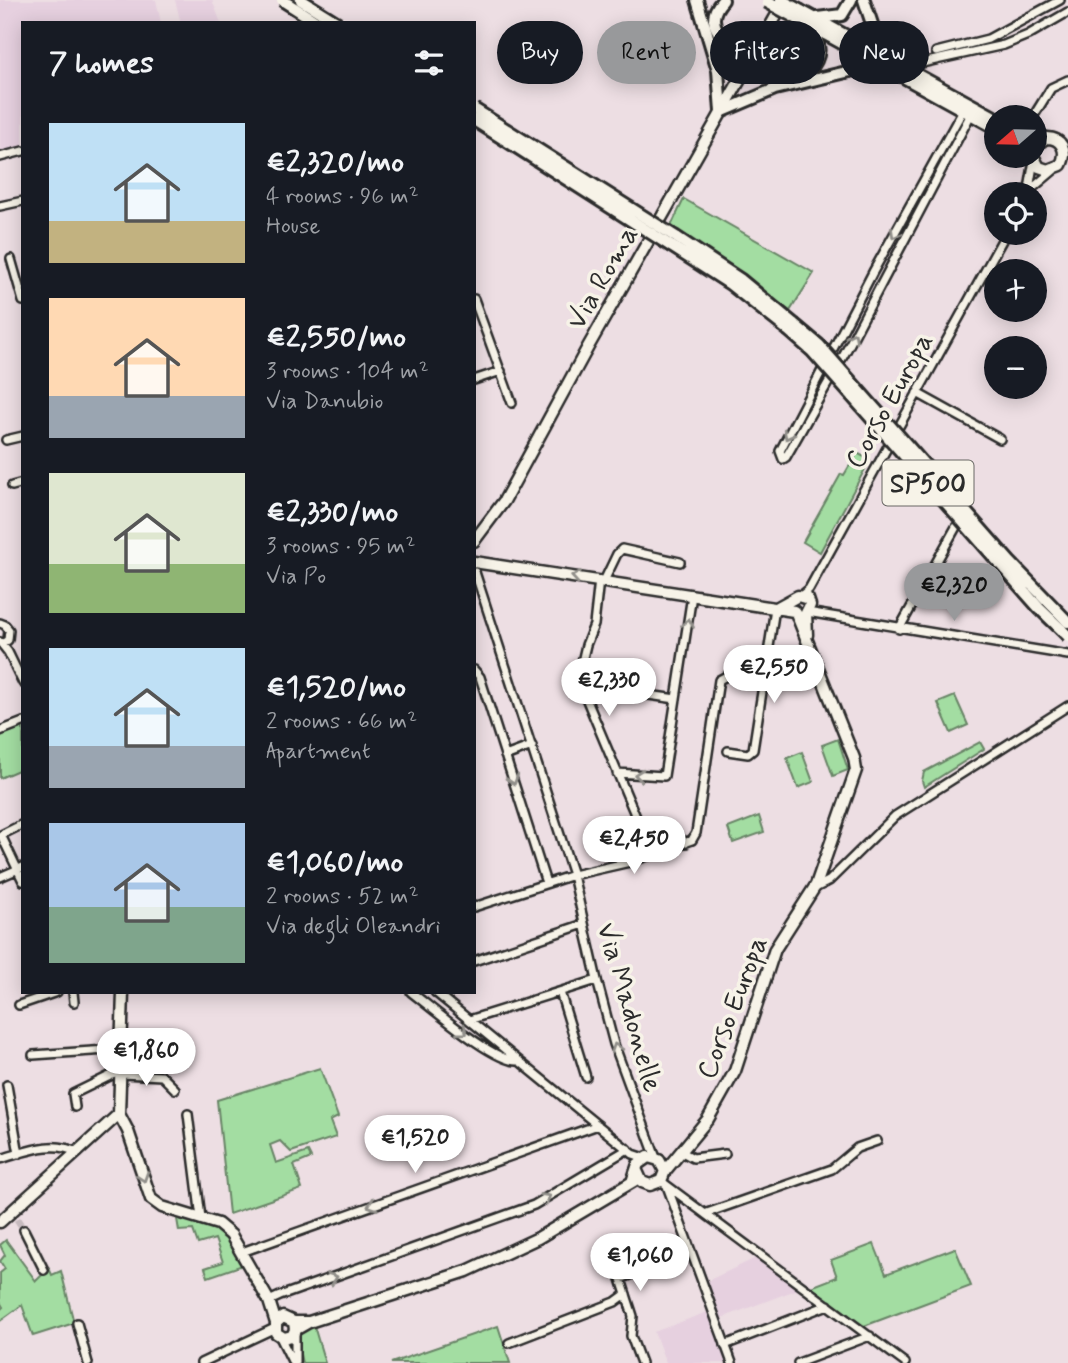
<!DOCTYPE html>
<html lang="en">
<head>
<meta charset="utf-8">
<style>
  body { margin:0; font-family:Mynerve,sans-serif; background:#20242c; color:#f1f3f6; height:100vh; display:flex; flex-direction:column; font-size:26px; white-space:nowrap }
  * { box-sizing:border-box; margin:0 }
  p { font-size:23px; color:#9ea1a6 }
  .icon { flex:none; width:38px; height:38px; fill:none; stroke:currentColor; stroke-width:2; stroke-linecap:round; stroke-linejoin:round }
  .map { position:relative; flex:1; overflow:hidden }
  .drawer { position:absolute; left:21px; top:21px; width:455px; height:973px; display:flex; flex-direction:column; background:#171b24; border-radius:0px; box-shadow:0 4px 18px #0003 }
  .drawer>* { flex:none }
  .hud { position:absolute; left:497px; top:21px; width:466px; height:63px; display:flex; gap:14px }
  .needle { width:46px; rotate:250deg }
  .fabs { position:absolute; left:984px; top:105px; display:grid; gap:14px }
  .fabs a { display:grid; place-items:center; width:63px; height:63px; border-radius:50%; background:#171b24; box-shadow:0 4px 18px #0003; font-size:35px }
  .price { position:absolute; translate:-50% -60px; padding:0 16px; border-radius:24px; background:#fff; color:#222; font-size:23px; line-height:46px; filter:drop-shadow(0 2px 4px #0008) }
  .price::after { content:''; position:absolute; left:50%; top:42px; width:21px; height:16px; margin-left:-10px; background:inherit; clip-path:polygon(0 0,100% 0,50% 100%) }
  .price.current { background:#98999b; color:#111 }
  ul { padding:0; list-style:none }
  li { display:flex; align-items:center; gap:21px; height:175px; padding:0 28px }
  li span { display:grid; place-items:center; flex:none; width:196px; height:140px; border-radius:0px; color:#555 }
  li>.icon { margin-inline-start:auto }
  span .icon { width:84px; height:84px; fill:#fffc; stroke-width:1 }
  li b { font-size:30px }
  h2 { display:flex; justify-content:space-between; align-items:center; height:84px; padding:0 28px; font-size:30px }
  .tag { padding:0 24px; border-radius:32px; background:#171b24; box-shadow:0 4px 18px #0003; font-size:24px; line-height:63px }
  .tag.current { background:#98999b; color:#111 }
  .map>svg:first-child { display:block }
  .built { fill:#e6d0df }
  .green { fill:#a3dda2; stroke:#678466; stroke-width:2 }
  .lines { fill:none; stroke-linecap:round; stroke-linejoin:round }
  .minor-tunnel { stroke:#c6babe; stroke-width:7; stroke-dasharray:7 3.5; stroke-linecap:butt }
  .minor-casing { stroke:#2b2b2b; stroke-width:12 }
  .major-casing { stroke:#2b2b2b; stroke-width:15 }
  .highway-casing { stroke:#2b2b2b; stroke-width:16 }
  .minor { stroke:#f7f3e8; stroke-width:7 }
  .major { stroke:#f7f3e8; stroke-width:10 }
  .highway { stroke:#f7f3e8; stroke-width:10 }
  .highway-bridge-casing { stroke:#2b2b2b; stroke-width:16; stroke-linecap:butt }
  .highway-bridge { stroke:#f7f3e8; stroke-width:10 }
  .oneway { stroke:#918f8a }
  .labels { text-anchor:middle; stroke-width:7; stroke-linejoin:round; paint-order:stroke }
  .shield { fill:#f7f3e8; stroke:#686764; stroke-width:2 }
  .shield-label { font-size:26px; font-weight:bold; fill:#2b2b2b }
  .street-label { font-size:28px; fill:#2b2b2b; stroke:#f7f3e8 }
</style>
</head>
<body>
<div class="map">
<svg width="1068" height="1363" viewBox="0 0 1068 1363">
  <rect width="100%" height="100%" fill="#eddee3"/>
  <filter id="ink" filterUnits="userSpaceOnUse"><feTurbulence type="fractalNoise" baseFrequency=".0143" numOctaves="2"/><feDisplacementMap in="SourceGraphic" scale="14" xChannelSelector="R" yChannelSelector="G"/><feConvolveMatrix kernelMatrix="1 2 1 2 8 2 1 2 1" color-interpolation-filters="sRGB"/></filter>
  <g filter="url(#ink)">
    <path class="built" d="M0,0H156L161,23H23V149L0,155Z
      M175,0H212L221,23H181Z
      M758,1257L801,1288L719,1319L705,1282Z
      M710,1311L729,1363H666L654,1332Z"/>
    <path class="green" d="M684,199L814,273L790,311L671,226Z
      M857,453L870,460L820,552L803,542L841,474L844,475Z
      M955,696L968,725L951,733L938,703Z
      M23,725V768L0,778V735Z
      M838,739L848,770L833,776L822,745Z
      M980,742L984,749L924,787L922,781L924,772Z
      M802,752L813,782L798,788L787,758Z
      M759,816L764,832L733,843L728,828Z
      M320,1068L338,1117L330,1121L336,1137L291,1152L280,1141L270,1145L276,1163L308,1152L311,1158L294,1165L302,1189L229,1214L217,1100Z
      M177,1219C216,1223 225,1231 243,1265L208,1277L205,1268L223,1262L215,1239L198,1244L193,1230L179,1231Z
      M6,1240L36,1281L49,1268L52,1275L61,1271L74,1323L33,1336L22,1305L0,1321V1310L3,1307L0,1302V1273L5,1269L0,1261L5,1255L0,1245Z
      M874,1244L886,1274L955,1248L971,1286L864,1326L811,1287L837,1277L831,1260Z
      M314,1326L325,1363H302C298,1346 293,1331 314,1326Z
      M498,1326L510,1363H391Z"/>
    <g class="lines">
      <path class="minor-tunnel" d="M17,1219L24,1230"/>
      <g class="minor-casing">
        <path id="minor" d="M936,52L988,39L1060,0
          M904,67L1004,45L1028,35L1068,12
          M1033,117L1051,88L1068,80
          M0,157L23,151
          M1029,189L1034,160
          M1028,192L1054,170
          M0,206L23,201
          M11,259L23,301
          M474,299L512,403
          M474,380L501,371
          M917,393L1000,439
          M6,440L23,436
          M783,459L780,451L873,272L963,110
          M783,459L786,457L845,353L971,114
          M12,486L23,483
          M475,572L573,875L597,980L614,1044L656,1158
          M599,580L594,625L586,645L578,679L652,855
          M604,581L617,554L622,549L680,562
          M801,596L809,589L1006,233
          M807,612L1068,655
          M0,623L5,625L9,630L8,640L2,644
          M899,629L956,527
          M0,642L8,652L23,683
          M474,670L480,677L546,883
          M580,685L676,699
          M0,731L23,722
          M728,751L748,754L753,750L775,608
          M505,756L532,746
          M617,773L664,776L692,595
          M23,824L1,835L23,881
          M642,830L676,836L686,843
          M0,877L23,867
          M815,888L829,881L895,816L1068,706
          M474,907L573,875L630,862L692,840L696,833L719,680L730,674L764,678
          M474,961L584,924
          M73,992L74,1002
          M411,992C432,1008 495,1063 518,1061
          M435,992L633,1154L645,1158
          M560,992L586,1077
          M19,1005L57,992
          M469,1020L597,980
          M33,1055L122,1049
          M122,1074L162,1076L175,1089
          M7,1085L19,1154
          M75,1107L73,1094L122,1070
          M188,1114L201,1218
          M682,1152L693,1158L725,1154
          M0,1159C26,1152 53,1139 78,1153
          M661,1181L905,1363
          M667,1186L732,1363
          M707,1213L832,1169L857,1148L877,1141
          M24,1230L44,1270
          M242,1252L598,1125
          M270,1304L269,1301L280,1296L534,1205L628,1149
          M77,1323L88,1363
          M295,1333V1363
          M280,1337L293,1363
          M509,1343L615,1302L626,1294
          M725,1345L828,1305
          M201,1363L275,1328
          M641,1363L631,1336L633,1316L621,1279L690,1250
          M798,1363L870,1336"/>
      </g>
      <g class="major-casing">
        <path id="major" d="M1033,156L1039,167L1048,170L1061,165C1068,151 1062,137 1045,138L1034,148
          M474,541L504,501L588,347L783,4
          M474,562L794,611
          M778,607L798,596L808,599L810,605L806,613L807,635
          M119,1114L128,1131L151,1199L162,1207L218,1224L231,1235L269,1301L276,1323
          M665,1171L708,1119L735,1071L775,949L816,885L856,770L854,758L796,613
          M632,1182L638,1164L648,1157L659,1160L665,1171L661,1181L650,1185L642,1182L637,1171
          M0,1222L119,1114L123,992
          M294,1322L295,1330L292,1336L284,1338L276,1333V1323L283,1317L294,1322H308
          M295,1330L309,1322L467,1271L538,1238L639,1178"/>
      </g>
      <g class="highway-casing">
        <path id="highway" d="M697,0L718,70L721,112L775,89L880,64
          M723,0C710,14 712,25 723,39L741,44L766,34C774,58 776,82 808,72C822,56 822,45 809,27
          M864,0L873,27L887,58
          M801,11L996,118
          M817,18L842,15L851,0
          M798,19L996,128
          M1034,135L1045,138
          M1031,156L1034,159
          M676,237L741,280L794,324
          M671,246L730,284L788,330"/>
      </g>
      <use href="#minor" class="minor"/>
      <use href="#major" class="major"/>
      <use href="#highway" class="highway"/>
      <g class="highway-bridge-casing">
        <path id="highway-bridge" d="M282,0L318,23
          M301,0L338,23
          M781,0L801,11
          M767,2L798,19
          M474,109L676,237
          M474,120L671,246
          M794,324L819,345L1010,562L1068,622
          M788,330L812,351L1039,608L1068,636"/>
      </g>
      <use href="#highway-bridge" class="highway-bridge"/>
    </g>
    <defs><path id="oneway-chevron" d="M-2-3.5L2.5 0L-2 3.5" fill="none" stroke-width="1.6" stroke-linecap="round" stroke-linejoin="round" transform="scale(1.75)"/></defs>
    <g class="oneway">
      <use href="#oneway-chevron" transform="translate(895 234) rotate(119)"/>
      <use href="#oneway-chevron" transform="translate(853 337) rotate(-63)"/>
      <use href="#oneway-chevron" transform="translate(788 435) rotate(118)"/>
      <use href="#oneway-chevron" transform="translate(576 577) rotate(-171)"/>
      <use href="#oneway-chevron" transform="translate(688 623) rotate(-81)"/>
      <use href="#oneway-chevron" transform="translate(639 775) rotate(-175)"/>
      <use href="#oneway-chevron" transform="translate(513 780) rotate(72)"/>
      <use href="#oneway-chevron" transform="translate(463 1031) rotate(37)"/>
      <use href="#oneway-chevron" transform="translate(616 1048) rotate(-109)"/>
      <use href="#oneway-chevron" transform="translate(143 1177) rotate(72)"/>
      <use href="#oneway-chevron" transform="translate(546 1198) rotate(-29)"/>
      <use href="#oneway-chevron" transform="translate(372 1205) rotate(161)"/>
      <use href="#oneway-chevron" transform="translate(333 1278) rotate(-20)"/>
    </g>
  </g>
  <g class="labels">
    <rect class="shield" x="882.5" y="460.5" width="91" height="45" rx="5"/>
    <g class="shield-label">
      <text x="928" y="492">SP500</text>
    </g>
    <g class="street-label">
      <text transform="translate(601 277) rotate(-60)" y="10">Via Roma</text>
      <text transform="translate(888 400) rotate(-61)" y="10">Corso Europa</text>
      <text transform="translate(631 1007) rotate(74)" y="10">Via Madonelle</text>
      <text transform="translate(731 1007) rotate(-69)" y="10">Corso Europa</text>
    </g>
  </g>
</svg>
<div class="fabs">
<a><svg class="needle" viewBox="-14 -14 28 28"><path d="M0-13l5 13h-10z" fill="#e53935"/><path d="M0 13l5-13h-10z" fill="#9ea1a6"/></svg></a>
<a><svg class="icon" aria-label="locate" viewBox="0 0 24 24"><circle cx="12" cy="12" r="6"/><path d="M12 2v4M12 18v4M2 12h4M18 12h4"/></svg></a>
<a>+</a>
<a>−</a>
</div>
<b class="price current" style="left:954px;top:623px">€2,320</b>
<b class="price" style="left:774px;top:705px">€2,550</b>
<b class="price" style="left:609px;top:718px">€2,330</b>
<b class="price" style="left:634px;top:876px">€2,450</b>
<b class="price" style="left:146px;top:1088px">€1,860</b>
<b class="price" style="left:415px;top:1175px">€1,520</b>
<b class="price" style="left:640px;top:1293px">€1,060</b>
<div class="hud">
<a class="tag">Buy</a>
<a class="tag current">Rent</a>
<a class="tag">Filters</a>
<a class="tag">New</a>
</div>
<section class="drawer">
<h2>7 homes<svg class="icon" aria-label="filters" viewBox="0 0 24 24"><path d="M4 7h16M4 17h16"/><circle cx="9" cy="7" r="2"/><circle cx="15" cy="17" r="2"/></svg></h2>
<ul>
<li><span style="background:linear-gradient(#bfe0f5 70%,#c2b280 0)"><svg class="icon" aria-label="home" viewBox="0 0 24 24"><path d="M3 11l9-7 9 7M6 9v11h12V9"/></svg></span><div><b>€2,320/mo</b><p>4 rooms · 96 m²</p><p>House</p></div></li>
<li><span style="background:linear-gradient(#ffd9b3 70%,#9aa5b1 0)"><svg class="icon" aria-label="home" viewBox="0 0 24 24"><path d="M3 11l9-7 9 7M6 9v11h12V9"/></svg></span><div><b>€2,550/mo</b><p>3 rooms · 104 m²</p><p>Via Danubio</p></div></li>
<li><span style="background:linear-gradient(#dfe7d0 65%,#8fb573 0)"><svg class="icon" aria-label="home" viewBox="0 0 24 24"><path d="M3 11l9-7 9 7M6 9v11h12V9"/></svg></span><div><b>€2,330/mo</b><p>3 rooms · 95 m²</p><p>Via Po</p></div></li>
<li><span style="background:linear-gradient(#bfe0f5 70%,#9aa5b1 0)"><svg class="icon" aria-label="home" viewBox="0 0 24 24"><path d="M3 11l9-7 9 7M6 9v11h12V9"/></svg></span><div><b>€1,520/mo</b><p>2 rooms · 66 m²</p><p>Apartment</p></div></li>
<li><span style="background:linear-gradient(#a9c7e8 60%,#7fa58c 0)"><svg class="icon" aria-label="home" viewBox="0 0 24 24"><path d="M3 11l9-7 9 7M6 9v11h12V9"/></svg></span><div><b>€1,060/mo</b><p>2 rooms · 52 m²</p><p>Via degli Oleandri</p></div></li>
</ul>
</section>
</div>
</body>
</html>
